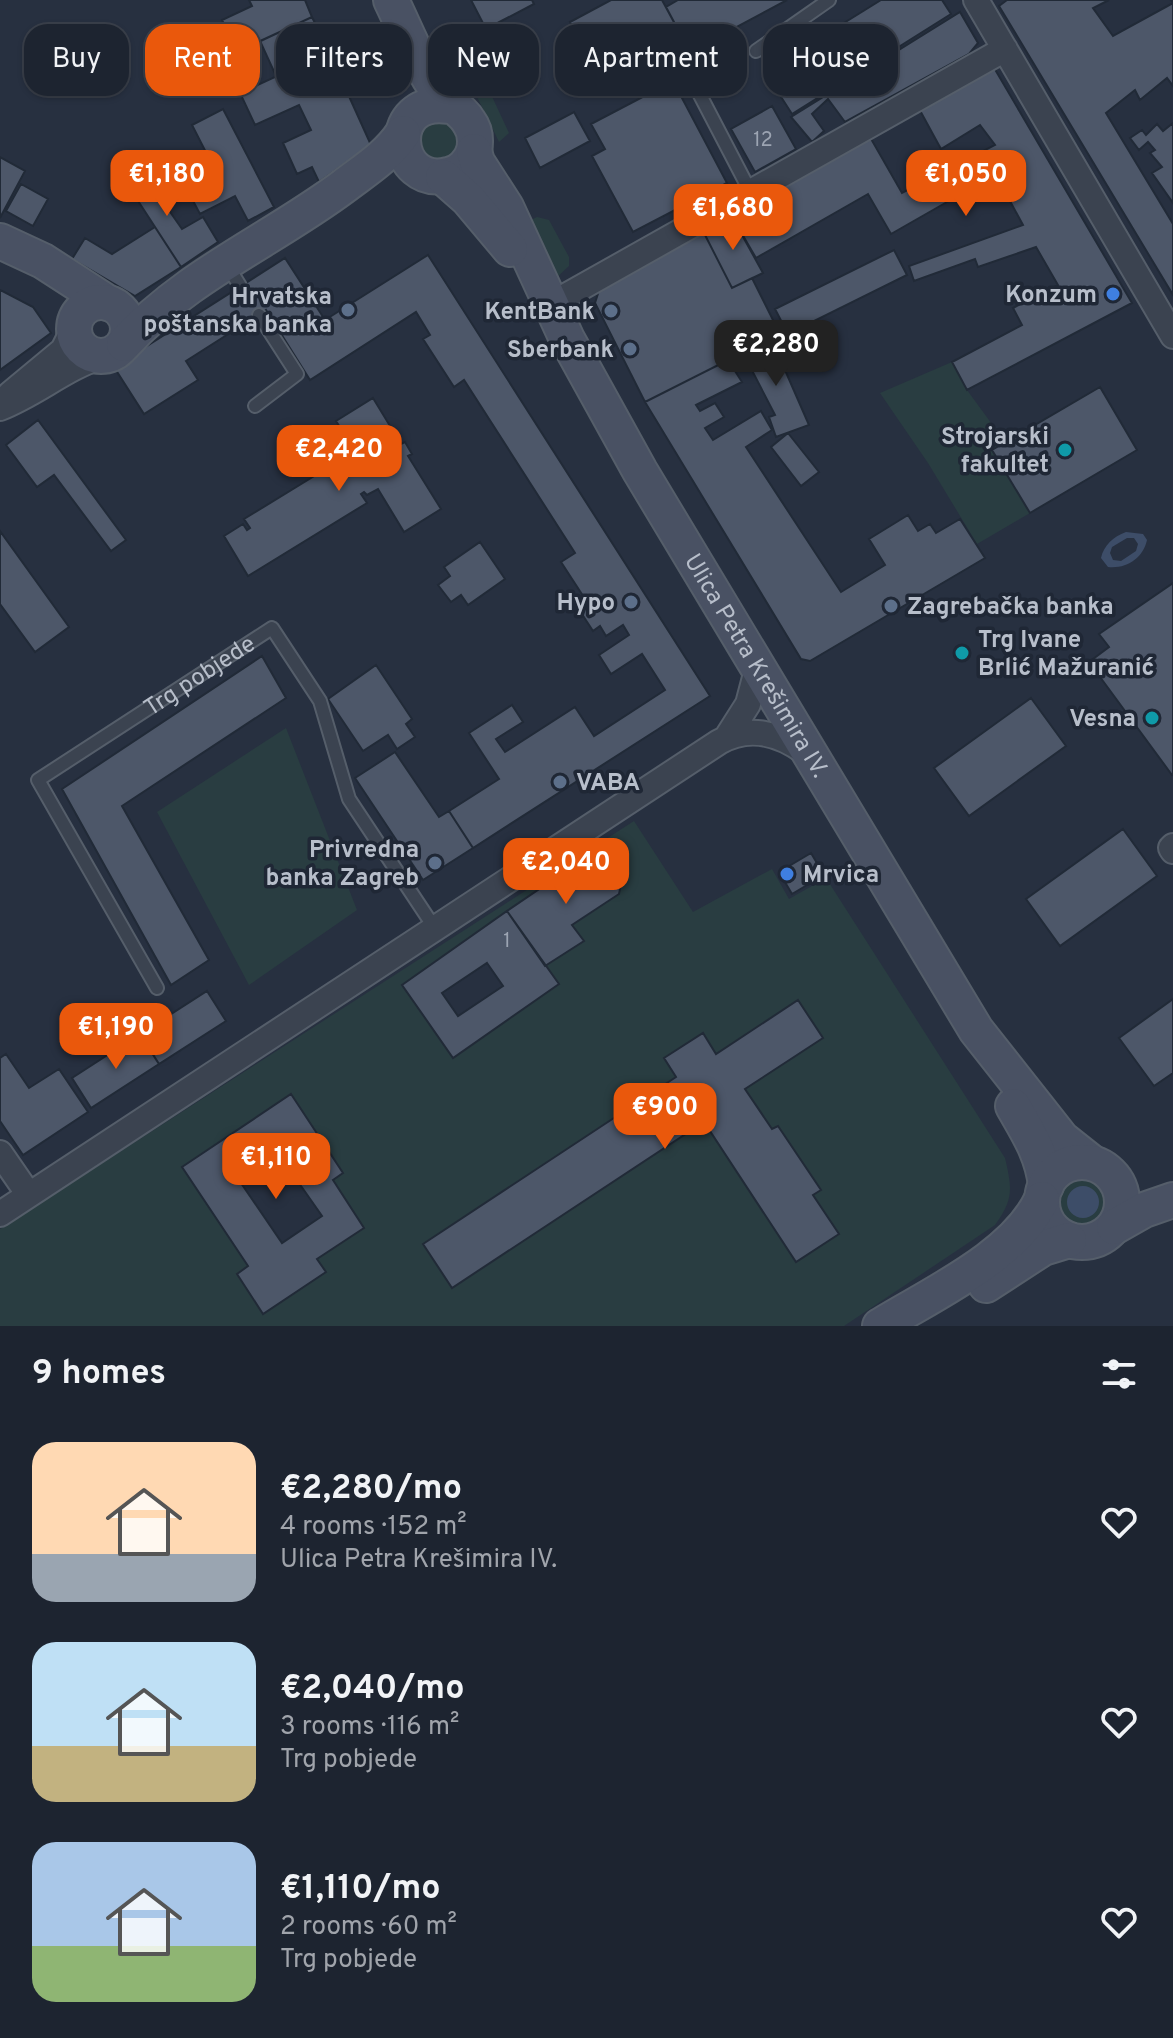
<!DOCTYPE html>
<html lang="en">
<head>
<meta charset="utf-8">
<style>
  body { margin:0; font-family:Overpass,sans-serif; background:#2a303c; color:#f1f3f6; height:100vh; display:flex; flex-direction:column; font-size:30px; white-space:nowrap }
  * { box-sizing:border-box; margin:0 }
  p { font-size:26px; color:#a0a4ab }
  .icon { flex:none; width:44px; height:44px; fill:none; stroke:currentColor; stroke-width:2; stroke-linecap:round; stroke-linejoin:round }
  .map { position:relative; height:1326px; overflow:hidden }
  .panel { display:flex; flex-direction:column; background:#1d2430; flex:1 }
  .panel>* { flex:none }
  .hud { position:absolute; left:24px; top:24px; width:1126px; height:72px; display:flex; gap:16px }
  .price { position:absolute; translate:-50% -68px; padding:0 18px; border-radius:16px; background:#ea580c; color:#fff; font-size:26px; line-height:52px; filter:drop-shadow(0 2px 4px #0008) }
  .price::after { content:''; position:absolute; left:50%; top:48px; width:24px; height:18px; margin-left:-12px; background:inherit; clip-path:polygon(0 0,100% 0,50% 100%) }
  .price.active { background:#222; color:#fff }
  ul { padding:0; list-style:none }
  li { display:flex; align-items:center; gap:24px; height:200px; padding:0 32px }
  li span { display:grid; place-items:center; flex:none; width:224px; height:160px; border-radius:24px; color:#555 }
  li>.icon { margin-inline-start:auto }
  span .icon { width:96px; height:96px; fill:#fffc; stroke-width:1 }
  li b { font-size:34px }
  h2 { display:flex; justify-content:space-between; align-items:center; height:96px; padding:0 32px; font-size:34px }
  .chip { padding:0 28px; border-radius:24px; background:#1d2430; box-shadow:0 2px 6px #0004,0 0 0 2px #3b414c; font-size:28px; line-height:72px }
  .chip.active { background:#ea580c; color:#fff }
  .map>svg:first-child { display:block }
  .green { fill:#293d41; fill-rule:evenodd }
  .water { fill:#3d4d68; fill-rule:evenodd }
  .building { fill:#4d5769; stroke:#212a37; stroke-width:2; fill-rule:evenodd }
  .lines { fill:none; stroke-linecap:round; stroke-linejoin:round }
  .lane-casing { stroke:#555e6a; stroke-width:16 }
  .street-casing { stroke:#555e6a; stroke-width:28 }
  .secondary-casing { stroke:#555e6a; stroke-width:38 }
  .lane { stroke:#3b4350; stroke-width:12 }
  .street { stroke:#3b4350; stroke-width:24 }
  .secondary { stroke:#495163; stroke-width:34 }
  .shop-dot { fill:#3f7fe0; stroke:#1f2735; stroke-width:3 }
  .service-dot { fill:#5c6f8a; stroke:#1f2735; stroke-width:3 }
  .culture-dot { fill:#0f9aa8; stroke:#1f2735; stroke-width:3 }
  .labels { text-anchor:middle; stroke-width:7; stroke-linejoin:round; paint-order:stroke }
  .number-label { font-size:20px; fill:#9ca4b2 }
  .poi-label { font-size:24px; font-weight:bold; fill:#b7beca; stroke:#1f2735; text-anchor:end }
  .street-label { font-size:24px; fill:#b7beca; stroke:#1f2735 }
</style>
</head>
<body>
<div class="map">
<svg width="1173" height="1326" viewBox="0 0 1173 1326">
  <rect width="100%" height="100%" fill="#273040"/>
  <path class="green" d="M469,60H475L509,133L499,142L462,66Z
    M418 140a20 20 0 1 1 40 0a20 20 0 1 1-40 0Z
    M537,217L549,220L569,257V266L555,279L527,222Z
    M952,362L967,390L1005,442L993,450L1030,513L977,544L928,463L880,393Z
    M286,728L357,910L249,985L157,812Z
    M634,821L693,912L772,869L789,899L826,878L1005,1158C1012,1188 1014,1199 995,1225L844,1326H0V1229ZM507,911L558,984L454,1058L402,986ZM291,1094L343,1172L333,1180L364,1227L317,1259L325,1273L263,1314L237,1274L248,1266L182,1167Z
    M1057 1203a25 25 0 1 1 50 0a25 25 0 1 1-50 0Z"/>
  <path class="water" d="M1126,532L1143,534L1147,540C1143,558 1127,569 1108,567L1101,558C1104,545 1113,537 1126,532ZM1127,538H1134L1138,544L1136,551L1121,561L1113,560L1110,553L1112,547Z
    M1067 1202a16 16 0 1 1 32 0a16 16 0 1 1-32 0Z"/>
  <path class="building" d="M249,0H305L312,17L237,52L222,20L252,6Z
    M471,0H532L534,4L486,29Z
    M611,0H662L690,52L610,95L570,22Z
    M678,0H787L690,52L666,7Z
    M881,0H942L951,14L792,114L765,72Z
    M1007,0H1109L1093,8L1113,36L1173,3L1171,0H1173V86L1167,78L1140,100L1135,90L1106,113L1173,224V295L999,6Z
    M960,12L978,43L969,54L845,122L828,99L812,114L824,131L812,142L791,117Z
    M312,17L329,52L276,76L260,41Z
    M329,52L371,145L319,182L312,167L297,174L283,143L311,130L299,105L255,125L240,93Z
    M993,66L1132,303L967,390L952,362L1022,325L1013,308L1058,285L1036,247L978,267L975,259L914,281L909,266L1023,225L1005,192L1000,195L989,178L891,234L868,194L756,258L731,215L870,137L902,193L995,145L980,125L941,149L917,105Z
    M673,81L727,183L633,232L592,156L605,149L591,124Z
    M772,106L796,149L755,172L731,129Z
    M223,109L274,207L248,221L235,196L200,214L182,180L212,164L192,125Z
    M574,112L590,141L540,168L525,138Z
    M1173,123V203L1152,173L1162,167L1150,153L1155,150L1148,142L1139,150L1130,138L1142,130L1146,135L1157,124L1163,131Z
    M131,156L182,229L203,217L218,242L181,267L116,167Z
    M0,157L25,171L0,218Z
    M21,184L48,199L33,226L6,211Z
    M731,215L763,273L732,288L703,231Z
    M155,227L181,267L135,296L72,259L85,238L112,254Z
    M703,231L732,288L752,278L780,334L645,402L595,303L602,281Z
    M894,250L907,275L788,334L775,309Z
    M428,255L710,696L473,848L449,811L499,779L469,733L512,705L523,722L496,739L505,752L575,707L594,736L665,690L642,654L611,674L599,655L629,635L623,625L606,636L600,626L593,631L576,605L585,599L561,562L575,553L464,380L454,387L423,339L430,335L416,312L310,380L266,310L186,361L198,380L144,414L114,367L285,258L325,320Z
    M0,290L33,307L51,333L0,370Z
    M771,338L809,425L776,437L769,417L775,415L743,353Z
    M728,360L742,382L696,405L700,411L715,403L724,417L705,428L713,440L761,411L772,430L746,447L841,592L885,565L869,539L908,515L918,531L930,524L936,533L960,519L985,558L810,661L801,659L645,402Z
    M1100,387L1137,450L1030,513L992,450Z
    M373,398L401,444L405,442L412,454L408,456L441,509L404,532L378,489L367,495L364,492L361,494L367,503L248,576L224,536L243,524L247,530L250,528L244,519L355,451L336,421Z
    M38,420L126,540L111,551L54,475L37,487L6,445Z
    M788,433L819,472L801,486L771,447Z
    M0,531L69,627L35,652L0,604Z
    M480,542L505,579L468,605L461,595L451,602L438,585L450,576L444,567Z
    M1173,583V774L1172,775L1089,662L1109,647L1099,634Z
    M262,656L286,698L122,806L209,960L171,985L62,789Z
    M376,665L412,719L406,724L415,737L397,749L388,735L363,751L328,699Z
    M1031,698L1066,746L969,816L934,768Z
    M395,752L439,817L449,811L473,848L423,880L355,778Z
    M1123,829L1157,876L1060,946L1026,899Z
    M811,853L824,875L792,894L779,872Z
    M597,855L609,856L621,868L623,875L619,894L572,925L584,941L545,966L507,911L585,858Z
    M507,911L559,984L453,1058L402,985ZM487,963L503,986L458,1016L442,993Z
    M207,991L226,1021L159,1064L140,1034Z
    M1173,999V1073L1154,1086L1119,1038Z
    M798,1000L823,1038L745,1089L772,1129L778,1126L821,1190L813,1195L839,1234L796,1262L704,1122L452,1288L423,1244L676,1077L664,1058L703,1033L716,1054Z
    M140,1034L159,1064L91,1108L72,1078Z
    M6,1054L29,1088L59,1069L88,1112L23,1155L0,1121V1058Z
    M291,1094L343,1173L333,1180L364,1228L317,1259L326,1272L263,1314L237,1274L248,1266L182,1167ZM280,1156L322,1216L282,1243L241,1183Z"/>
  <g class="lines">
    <g class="lane-casing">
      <g id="lane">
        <path d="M756,51L829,0"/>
        <path d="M687,70L750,191"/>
        <path d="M227,265L240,286"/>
        <path d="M255,406L297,374L259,315"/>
        <path id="s1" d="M157,988L38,780L272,628L320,701L349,799L434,927"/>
      </g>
    </g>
    <g class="street-casing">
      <path id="street" d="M976,0L1173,336
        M550,305L1005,49
        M10,394L63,350L74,328
        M0,408C36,394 65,368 102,356
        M727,737L748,704L758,666
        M1173,846L1171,848L1173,851
        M0,1153L29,1195
        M0,1214L719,742C748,725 779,733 805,752"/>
    </g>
    <g class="secondary-casing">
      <g id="secondary">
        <path d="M391,0C406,31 419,65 439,93C448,105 462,109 469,122C475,130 476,141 474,151C470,163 460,173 448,175C393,189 383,96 449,106"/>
        <path id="s2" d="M474,151L477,162L506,207L567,339L640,471L976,1030L1062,1139L1091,1162"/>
        <path d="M443,177L468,199L510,249"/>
        <path d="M0,241L43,261L108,303"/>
        <circle cx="101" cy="329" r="27"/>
        <path d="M124,344C185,276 272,240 344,186C365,170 388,156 403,133"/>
        <path d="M1013,1106C1028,1132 1043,1155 1046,1186"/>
        <circle cx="1082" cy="1202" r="40"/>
        <path d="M1114,1227L1144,1210L1173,1200"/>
        <path d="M986,1285L1043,1248L1069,1240"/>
        <path d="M880,1326C932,1294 1016,1256 1042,1199"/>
      </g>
    </g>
    <use href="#lane" class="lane"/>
    <use href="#street" class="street"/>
    <use href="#secondary" class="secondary"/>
  </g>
  <g class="shop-dot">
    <circle cx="1113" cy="294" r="8"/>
    <circle cx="787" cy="874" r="8"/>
  </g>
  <g class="service-dot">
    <circle cx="348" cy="310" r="8"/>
    <circle cx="611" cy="311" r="8"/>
    <circle cx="630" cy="349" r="8"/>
    <circle cx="631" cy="602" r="8"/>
    <circle cx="891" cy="606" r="8"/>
    <circle cx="560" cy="782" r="8"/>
    <circle cx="435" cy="863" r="8"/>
  </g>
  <g class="culture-dot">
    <circle cx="1065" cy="450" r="8"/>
    <circle cx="962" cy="653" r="8"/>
    <circle cx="1152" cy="718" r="8"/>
  </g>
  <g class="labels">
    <g class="number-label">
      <text x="763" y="146">12</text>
      <text x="507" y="947">1</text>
    </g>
    <g class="poi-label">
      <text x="1097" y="302">Konzum</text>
      <text x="332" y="304">Hrvatska<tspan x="332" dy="28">poštanska banka</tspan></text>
      <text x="595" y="319">KentBank</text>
      <text x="614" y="357">Sberbank</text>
      <text x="1049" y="444">Strojarski<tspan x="1049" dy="28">fakultet</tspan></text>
      <text x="615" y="610">Hypo</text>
      <text x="907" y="614" text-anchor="start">Zagrebačka banka</text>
      <text x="978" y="647" text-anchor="start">Trg Ivane<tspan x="978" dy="28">Brlić Mažuranić</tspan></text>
      <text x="1136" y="726">Vesna</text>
      <text x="576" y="790" text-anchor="start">VABA</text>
      <text x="419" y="857">Privredna<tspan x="419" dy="28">banka Zagreb</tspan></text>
      <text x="803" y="882" text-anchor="start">Mrvica</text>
    </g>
    <g class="street-label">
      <text dy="8" stroke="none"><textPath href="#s2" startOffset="588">Ulica Petra Krešimira IV.</textPath></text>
      <text dy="8" stroke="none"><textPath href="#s1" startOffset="432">Trg pobjede</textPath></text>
    </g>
  </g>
</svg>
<b class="price" style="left:167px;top:218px">€1,180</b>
<b class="price" style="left:966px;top:218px">€1,050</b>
<b class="price" style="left:733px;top:252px">€1,680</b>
<b class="price active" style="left:776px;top:388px">€2,280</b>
<b class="price" style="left:339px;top:493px">€2,420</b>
<b class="price" style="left:566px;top:906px">€2,040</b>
<b class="price" style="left:116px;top:1071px">€1,190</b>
<b class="price" style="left:665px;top:1151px">€900</b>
<b class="price" style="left:276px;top:1201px">€1,110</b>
<div class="hud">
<a class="chip">Buy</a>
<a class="chip active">Rent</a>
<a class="chip">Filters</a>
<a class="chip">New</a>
<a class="chip">Apartment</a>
<a class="chip">House</a>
</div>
</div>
<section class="panel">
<h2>9 homes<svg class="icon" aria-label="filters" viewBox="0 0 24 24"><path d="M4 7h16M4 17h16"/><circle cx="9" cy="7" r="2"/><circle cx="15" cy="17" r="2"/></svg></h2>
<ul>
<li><span style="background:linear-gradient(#ffd9b3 70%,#9aa5b1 0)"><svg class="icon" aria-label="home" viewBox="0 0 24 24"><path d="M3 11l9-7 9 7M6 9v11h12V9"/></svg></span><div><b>€2,280/mo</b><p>4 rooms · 152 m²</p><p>Ulica Petra Krešimira IV.</p></div><svg class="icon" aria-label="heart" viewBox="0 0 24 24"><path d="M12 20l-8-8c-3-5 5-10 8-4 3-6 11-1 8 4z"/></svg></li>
<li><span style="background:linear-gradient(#bfe0f5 65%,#c2b280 0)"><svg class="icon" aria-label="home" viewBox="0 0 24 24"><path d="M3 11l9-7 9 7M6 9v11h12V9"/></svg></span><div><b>€2,040/mo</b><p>3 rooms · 116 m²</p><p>Trg pobjede</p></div><svg class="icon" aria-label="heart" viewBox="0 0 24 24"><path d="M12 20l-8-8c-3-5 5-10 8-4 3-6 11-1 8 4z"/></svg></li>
<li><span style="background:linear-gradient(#a9c7e8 65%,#8fb573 0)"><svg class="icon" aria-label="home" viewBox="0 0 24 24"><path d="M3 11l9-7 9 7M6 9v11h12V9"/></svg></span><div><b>€1,110/mo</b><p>2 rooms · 60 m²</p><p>Trg pobjede</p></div><svg class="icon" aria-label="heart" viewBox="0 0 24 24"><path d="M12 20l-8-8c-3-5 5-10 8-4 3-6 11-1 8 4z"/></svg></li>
</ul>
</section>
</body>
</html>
